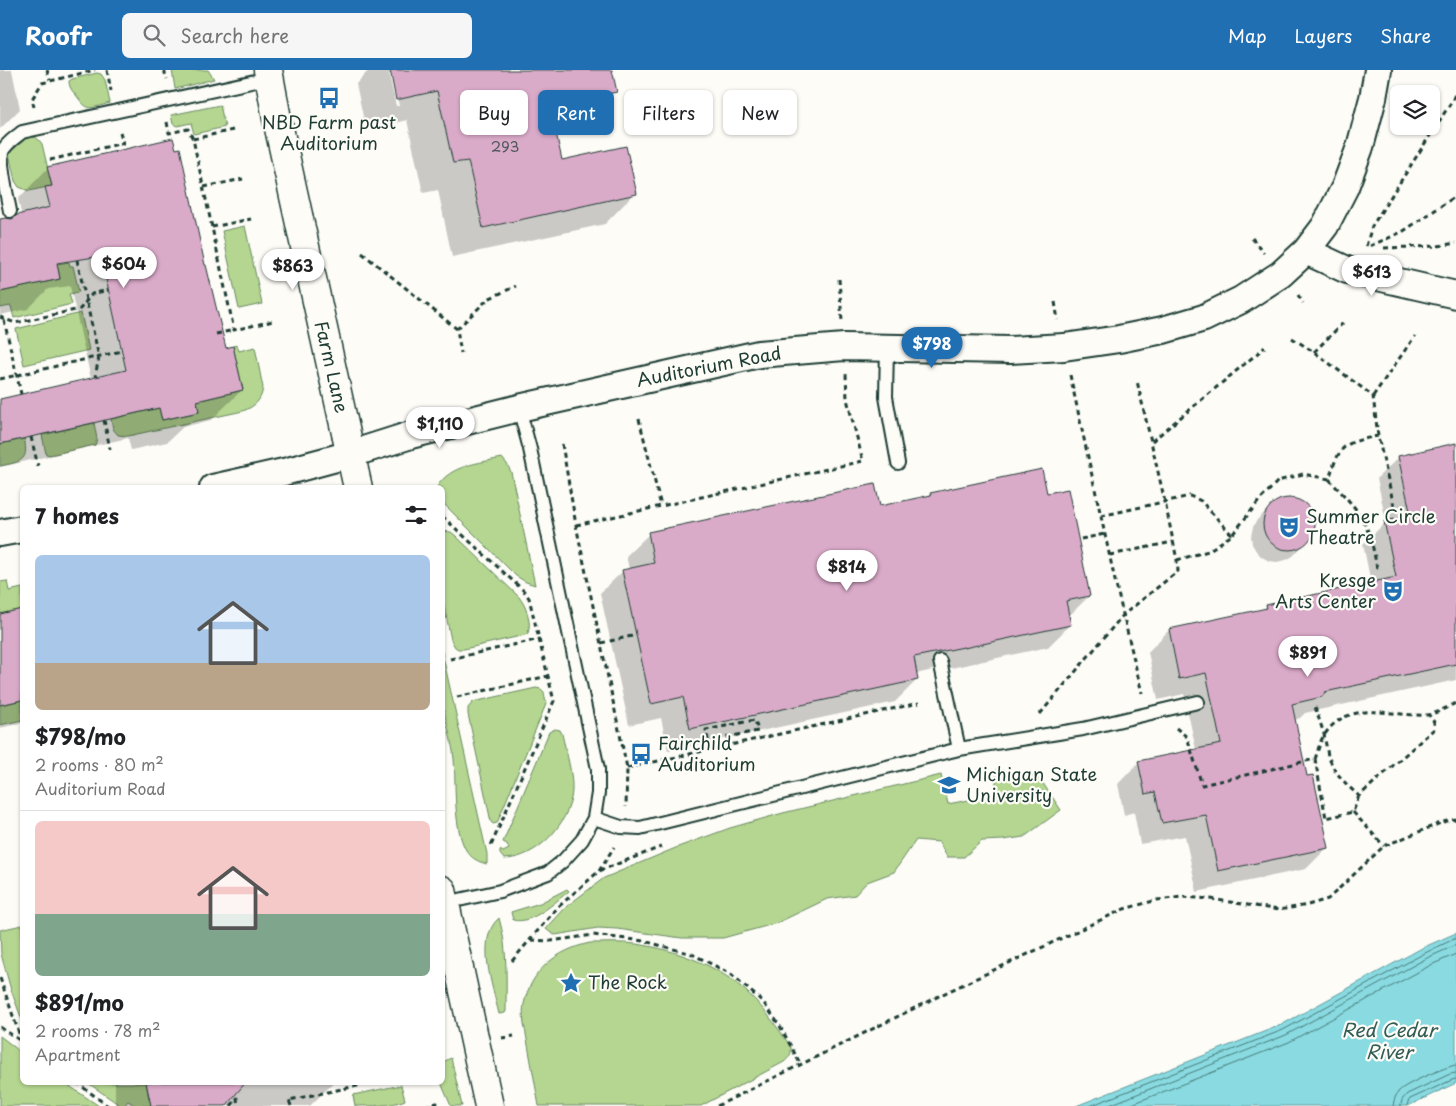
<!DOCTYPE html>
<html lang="en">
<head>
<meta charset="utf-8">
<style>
  body { margin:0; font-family:"Playpen Sans",sans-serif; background:#f6f6f6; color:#202124; height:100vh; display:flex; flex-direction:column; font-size:19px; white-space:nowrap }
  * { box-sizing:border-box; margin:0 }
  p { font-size:16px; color:#757577 }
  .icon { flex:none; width:28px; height:28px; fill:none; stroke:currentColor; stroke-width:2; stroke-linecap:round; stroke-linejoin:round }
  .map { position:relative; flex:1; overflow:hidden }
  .panel { position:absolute; left:20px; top:415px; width:425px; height:600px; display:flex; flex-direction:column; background:#fff; border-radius:8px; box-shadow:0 1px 4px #0004 }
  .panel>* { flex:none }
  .top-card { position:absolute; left:460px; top:20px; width:475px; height:45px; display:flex; gap:10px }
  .fabs { position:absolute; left:1390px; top:15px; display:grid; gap:10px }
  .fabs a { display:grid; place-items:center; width:50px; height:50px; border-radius:8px; background:#fff; box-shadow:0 1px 4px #0004; font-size:25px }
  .price { position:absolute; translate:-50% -42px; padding:0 11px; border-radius:18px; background:#fff; color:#222; font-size:16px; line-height:32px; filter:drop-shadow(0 1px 2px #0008) }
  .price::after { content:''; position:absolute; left:50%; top:30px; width:15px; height:11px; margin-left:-8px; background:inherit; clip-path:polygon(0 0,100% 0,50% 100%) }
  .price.on { background:#1f6fb2; color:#fff }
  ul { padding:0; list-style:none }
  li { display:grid; align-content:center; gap:10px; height:265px; padding:0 15px }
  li+li { border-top:1px solid #e0e0e0 }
  li span { display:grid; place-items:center; height:155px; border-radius:8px; color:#555 }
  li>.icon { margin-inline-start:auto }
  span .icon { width:90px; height:90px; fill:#fffc; stroke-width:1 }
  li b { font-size:21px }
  h2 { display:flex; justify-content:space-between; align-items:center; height:60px; padding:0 15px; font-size:21px }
  .chip { padding:0 18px; border-radius:8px; background:#fff; box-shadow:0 1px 4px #0004; font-size:18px; line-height:45px }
  .chip.on { background:#1f6fb2; color:#fff }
  header { display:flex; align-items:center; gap:30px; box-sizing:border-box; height:70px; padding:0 25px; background:#1f6fb2; color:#fff }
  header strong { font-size:24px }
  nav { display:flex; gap:28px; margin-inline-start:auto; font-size:18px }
  .search { width:350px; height:45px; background:#f6f6f6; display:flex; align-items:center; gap:12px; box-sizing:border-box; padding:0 18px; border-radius:8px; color:#757577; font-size:19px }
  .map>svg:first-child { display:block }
  .green { fill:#b4d690; stroke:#6a8a62 }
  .water { fill:#89dae1; stroke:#5f9b9c }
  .shadow { fill:#0003; fill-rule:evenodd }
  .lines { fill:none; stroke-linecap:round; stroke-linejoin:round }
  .shore { stroke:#497c79; stroke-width:1 }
  .building { fill:#daaac9; stroke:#1f3d34 }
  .lane-casing { stroke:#1f3d34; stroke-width:16 }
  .street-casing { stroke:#1f3d34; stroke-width:30 }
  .secondary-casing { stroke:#1f3d34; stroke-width:31 }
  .path { stroke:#1f3d34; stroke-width:3; stroke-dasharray:5 4; stroke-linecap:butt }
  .lane { stroke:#fdfcf7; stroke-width:12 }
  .street { stroke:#fdfcf7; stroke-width:26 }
  .secondary { stroke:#fdfcf7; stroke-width:28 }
  .labels { text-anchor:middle; stroke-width:4.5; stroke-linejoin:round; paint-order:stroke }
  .number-label { font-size:15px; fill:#4e5859 }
  .poi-label { font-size:18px; fill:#1f3d34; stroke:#fdfcf7; text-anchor:start }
  .street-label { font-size:18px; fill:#1f3d34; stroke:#fdfcf7 }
  .water-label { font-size:19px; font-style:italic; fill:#345c57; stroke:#fdfcf7 }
</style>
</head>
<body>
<header>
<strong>Roofr</strong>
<div class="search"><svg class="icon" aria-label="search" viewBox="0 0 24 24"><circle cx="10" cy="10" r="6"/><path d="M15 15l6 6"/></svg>Search here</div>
<nav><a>Map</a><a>Layers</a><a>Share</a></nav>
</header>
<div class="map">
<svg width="1456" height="1036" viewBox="0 0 1456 1036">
  <rect width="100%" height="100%" fill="#fdfcf7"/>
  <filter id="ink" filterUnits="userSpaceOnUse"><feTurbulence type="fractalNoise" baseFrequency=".02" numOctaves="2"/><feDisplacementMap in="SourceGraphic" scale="10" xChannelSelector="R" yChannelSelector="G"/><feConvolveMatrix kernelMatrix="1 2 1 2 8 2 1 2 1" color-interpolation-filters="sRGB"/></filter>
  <g filter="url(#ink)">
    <path class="green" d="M172,0H208L214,9L175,19Z
      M97,3L101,4L105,10L110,33C90,38 89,43 76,25C72,21 69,17 69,11L72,9Z
      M220,35L225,57L194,64L191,53L177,56L173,54L171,45Z
      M29,66C36,67 38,68 42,74L52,116L29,121L19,117L15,111L9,84L10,78L13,73Z
      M245,156L262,234L239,239L222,161Z
      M69,192L70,196H73L79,222L69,224L72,234L14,248L11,236L0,238V222L60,209L57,194Z
      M81,243L89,280L24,295L16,259Z
      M237,275L239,281L255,277L263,318C261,331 255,336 243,341L128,366L118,365L113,359L111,349L159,338L162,350L199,342L197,331L243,320L233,276Z
      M94,353L97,369L95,375L50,385L46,384L42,365Z
      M24,369C30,392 19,392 0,396V374Z
      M502,388L507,394L511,402L535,515L526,512L516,506L443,433L442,418L437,417C450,395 479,393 502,388Z
      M442,461L451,462L456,466L519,527C526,536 532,552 528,563L525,565L464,579H458L455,577L451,570L443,530Z
      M7,511L9,521L22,518V539L0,544V512Z
      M442,582L487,784V794C478,792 471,788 466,780C453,758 456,714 454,689C452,668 444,648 442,628C441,613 442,597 442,582Z
      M536,618L541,619L544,622L546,634L497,753L493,754L491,752L468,644V638L473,632Z
      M22,630V650L0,655V635Z
      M555,659L560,660L562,664C566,682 573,703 572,721C570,753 537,789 504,789L500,784V780L503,782L509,779L507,774L503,772L549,662Z
      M997,699L1040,709L1061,740L1024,767L1003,770L982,771L964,787H947L939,772L916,770L894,802L867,812L855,825L827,829L777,853L723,868H682L617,859L598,858L555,865L551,863L546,859L567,836L604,808L678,777L730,758L783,743L941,705L948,734L995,725Z
      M567,819L569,821C555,832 532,855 513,850L511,842L540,833Z
      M499,848C508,879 506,910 506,941L505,943L499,944C493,917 475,869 499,848Z
      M22,855V950L11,920L1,884L0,860Z
      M590,873C605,873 621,872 636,874C679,880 726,898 756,931C769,945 780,961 791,977C792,984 789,988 784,992L701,1036H539C535,1012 530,988 526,964C524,955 522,943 524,934C531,900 557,880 590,873Z
      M0,966L22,983V1012L65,1013L99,1036H0Z
      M451,988L462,1036H451L441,1013L442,1012L443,992Z
      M88,1013H146L149,1029L153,1036H136L128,1031L124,1036H121Z
      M401,1015L405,1030C393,1036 370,1036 355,1036L353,1025Z"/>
    <path class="water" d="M1456,863V1013L1408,1036H1076L1281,955L1422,878Z"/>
    <path class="shadow" d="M0,0H12L20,39L0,59Z
      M369,0H611L615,21L585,52L554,58L561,92L635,123L605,154L452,187L438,120L423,123L407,50L366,60L356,14ZM389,4H392L399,36H396Z
      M48,98L204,196L225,279L242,320L211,350L183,357L167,372L131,380L128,368L0,397V330L91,309L70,216L48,219L28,239L0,245V150H12L21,143L18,129Z
      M1456,374V610L1305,643L1300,648L1294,650L1306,708L1327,778L1306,799L1197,822L1185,766L1140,774L1134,742L1124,745L1118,714L1139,692L1196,680L1184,624L1158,630L1148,582L1169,560L1262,540L1267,536L1371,513L1363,474L1386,452L1377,408L1399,387Z
      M931,424L1046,425L1089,526L1068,547L1070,555L1048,577L942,600L941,598L916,604L917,610L895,632L668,681L661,648L629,655L600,523L623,501L629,499L626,486L649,464L879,437L928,426Z
      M1284,429H1293L1301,432L1307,437L1312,444L1314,452V460L1311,467L1293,486L1286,490L1277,492L1269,491L1262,487L1256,481L1252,474L1251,466L1253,457L1257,450L1269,438L1276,432Z
      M22,540V653L0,658V545Z
      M115,1012H334L311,1035L309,1036H115Z"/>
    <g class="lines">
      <path class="shore" d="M1090,1036L1283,960L1425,883L1456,868
        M1107,1036L1286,965L1427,888L1456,875
        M1127,1036L1289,972L1431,895L1456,884
        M1393,1036C1394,1030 1395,1026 1399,1021C1405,1014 1447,996 1456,995
        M1401,1036L1402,1030L1407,1024L1450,1004L1456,1003
        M1407,1036L1408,1032L1410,1029L1452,1010L1456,1009"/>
    </g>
    <path class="building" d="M390,0H612L617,22L550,36L562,90L626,76L637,124L483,158L468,91L453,93L437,21L396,30Z
      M173,68L176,79L180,78L205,195H206L226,278L233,276L243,320L197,331L199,342L162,350L159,338L0,374V329L126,300L101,186L57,193L60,209L0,222V149L6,148L12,149L17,145L50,137L45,117L52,116L47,97Z
      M1456,373V594L1325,622L1322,627L1292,634L1307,706L1313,705L1329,778L1218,801L1206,745L1162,753L1155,722L1145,724L1138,691L1221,674L1206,603L1179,609L1169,559L1267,538L1266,535L1396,507L1384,451L1411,446L1398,386Z
      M1042,399L1047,423L1068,419L1090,526L1066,531L1071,555L964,578V577L914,587L918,610L690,659L683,627L651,634L622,500L654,493L648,462L875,414L880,436L931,425L930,423Z
      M1263 454a26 26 0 1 1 52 0a26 26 0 1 1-52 0Z
      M22,539V630L0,635V544Z
      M146,1012H246L226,1036H151Z"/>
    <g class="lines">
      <g class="lane-casing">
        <path id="lane" d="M10,141C7,125 0,97 2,82C6,73 15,68 22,62L269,8
          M887,277L886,327L898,393
          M940,591L959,679
          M594,748L621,757L640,758L959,679L1083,659L1198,632
          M445,833L500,821L548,803L563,791L582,770L594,748L598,723V699L530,379L519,338"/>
      </g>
      <g class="street-casing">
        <path id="street" d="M1306,181L1347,200L1456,225
          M213,418L284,402L351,384L411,365L519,338L759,284L844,277L1010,280L1064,277L1119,269L1163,260L1204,248L1241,230L1281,204L1306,181L1325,156L1345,117L1360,77L1373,28L1378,0
          M0,463L22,459"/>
      </g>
      <g class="secondary-casing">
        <path id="secondary" d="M268,0L277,49L358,418
          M442,820L489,1036"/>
      </g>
      <path class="path" d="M47,0L50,10
        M107,0L111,21
        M164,0L167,9
        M34,37L32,29L42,13L95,0
        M167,52L169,63L188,59L193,69
        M233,60L193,69L234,260L273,251
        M120,62L125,79
        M50,90L123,73
        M204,117L243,109
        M212,157L251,149
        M1252,168L1264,183
        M1366,176L1372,156L1452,31L1456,22
        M1370,176L1402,162L1456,126
        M1384,178L1438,176L1456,173
        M362,183L457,259L461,283
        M77,190L99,287L95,307
        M839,209L842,251
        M1298,225L1303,233
        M1055,232L1058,250
        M0,247L15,253L80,239L92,224L108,220
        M4,250L21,324
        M457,259L488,229L516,216
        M216,264L234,260
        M1292,268L1314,282L1373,326L1378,366L1394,436
        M1314,282L1345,251
        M1070,305L1116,515L1142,623
        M0,309L122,281
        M1373,326L1415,266
        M639,349L661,436
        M104,350L110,379
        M31,367L38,396
        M1152,371L1265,277
        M562,374L576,455L627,698L626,737
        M1329,409C1340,422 1354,434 1362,449C1371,464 1374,482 1377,499
        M442,446L524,521L529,528L554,631L490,778
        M1101,446L1190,426L1201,431L1232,465
        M576,455L863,391L847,329L846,304
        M1081,469L1105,464
        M1110,485L1173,472
        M1177,490L1208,481L1232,465L1259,431L1278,411L1303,404L1329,409C1340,375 1342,373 1378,366
        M601,573L632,566
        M450,589L540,569
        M457,627L548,606
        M1315,637L1324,664L1328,686L1335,701L1348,716L1359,726L1434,659V652L1429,645
        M1040,644L1123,545L1178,501L1177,490L1165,432L1137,311
        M1176,658L1187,667L1202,715L1315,689L1326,748L1353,742L1359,726
        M710,679L706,660L755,650L758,661L718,669L720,678
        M1315,689C1318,681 1320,670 1325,664C1350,628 1391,647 1427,645C1436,644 1447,637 1456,633
        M627,698L919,633
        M1353,742L1384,776
        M599,801L614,777
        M531,870L551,871L593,865L644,871L692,884L731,904L763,932L780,956L801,995
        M512,891L557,838L599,801L661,777
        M0,908L22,972
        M0,957L21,971
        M502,968L514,966
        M76,1012L108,1036
        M231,1036L237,1028L238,1036
        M291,1036L289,1030L376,1012
        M425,1036L437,1033L435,1036
        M717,1036L947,922L1124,839L1157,830L1182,827L1211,829L1279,840L1308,835L1328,829L1384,776L1443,752L1456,749"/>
      <use href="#lane" class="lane"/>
      <use href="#street" class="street"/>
      <use href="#secondary" class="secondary"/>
    </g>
  </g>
  <defs>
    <g id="bus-bare" transform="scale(1.725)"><path d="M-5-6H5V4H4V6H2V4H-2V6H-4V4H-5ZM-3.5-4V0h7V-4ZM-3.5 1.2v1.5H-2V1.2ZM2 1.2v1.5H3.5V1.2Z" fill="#1f6fb2" stroke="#fdfcf7" stroke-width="2.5" paint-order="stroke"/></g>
    <g id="theatre-bare" transform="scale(1.725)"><path d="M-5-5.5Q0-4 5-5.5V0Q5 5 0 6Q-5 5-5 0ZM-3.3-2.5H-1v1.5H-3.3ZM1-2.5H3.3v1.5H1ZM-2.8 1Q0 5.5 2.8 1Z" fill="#1f6fb2" stroke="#fdfcf7" stroke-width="2.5" paint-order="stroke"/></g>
    <g id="university-bare" transform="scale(1.725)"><path d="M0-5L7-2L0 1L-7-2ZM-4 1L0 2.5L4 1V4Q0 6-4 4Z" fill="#1f6fb2" stroke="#fdfcf7" stroke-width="2.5" paint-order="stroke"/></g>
    <g id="sight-bare" transform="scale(1.725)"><path d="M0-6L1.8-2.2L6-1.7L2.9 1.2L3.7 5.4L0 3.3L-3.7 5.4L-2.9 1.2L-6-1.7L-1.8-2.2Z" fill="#1f6fb2" stroke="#fdfcf7" stroke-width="2.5" paint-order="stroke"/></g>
  </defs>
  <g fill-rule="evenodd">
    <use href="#bus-bare" x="329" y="28"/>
    <use href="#theatre-bare" x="1289" y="457"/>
    <use href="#theatre-bare" x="1393" y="521"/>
    <use href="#bus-bare" x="641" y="684"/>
    <use href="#university-bare" x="949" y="715"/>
    <use href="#sight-bare" x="571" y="913"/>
  </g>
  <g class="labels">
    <g class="number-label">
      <text x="505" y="82">293</text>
    </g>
    <g class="poi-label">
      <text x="329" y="59" text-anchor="middle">NBD Farm past<tspan x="329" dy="21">Auditorium</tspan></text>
      <text x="1306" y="453">Summer Circle<tspan x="1306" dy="21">Theatre</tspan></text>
      <text x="1376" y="517" text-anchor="end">Kresge<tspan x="1376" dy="21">Arts Center</tspan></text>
      <text x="658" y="680">Fairchild<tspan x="658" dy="21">Auditorium</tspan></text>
      <text x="966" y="711">Michigan State<tspan x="966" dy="21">University</tspan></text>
      <text x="588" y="919">The Rock</text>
    </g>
    <g class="street-label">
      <text transform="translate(331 297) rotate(77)" y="6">Farm Lane</text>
      <text transform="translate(709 297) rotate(-11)" y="6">Auditorium Road</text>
    </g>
    <g class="water-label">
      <text x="1389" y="967">Red Cedar<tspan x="1389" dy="22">River</tspan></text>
    </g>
  </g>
</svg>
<div class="fabs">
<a><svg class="icon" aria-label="layers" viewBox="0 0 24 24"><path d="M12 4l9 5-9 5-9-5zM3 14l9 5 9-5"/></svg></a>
</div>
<b class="price" style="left:124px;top:219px">$604</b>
<b class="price" style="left:293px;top:221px">$863</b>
<b class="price" style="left:1372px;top:227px">$613</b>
<b class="price on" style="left:932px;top:299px">$798</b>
<b class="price" style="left:440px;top:379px">$1,110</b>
<b class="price" style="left:847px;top:522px">$814</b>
<b class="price" style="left:1308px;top:608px">$891</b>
<div class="top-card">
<a class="chip">Buy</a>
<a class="chip on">Rent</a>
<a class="chip">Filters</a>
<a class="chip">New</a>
</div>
<section class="panel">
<h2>7 homes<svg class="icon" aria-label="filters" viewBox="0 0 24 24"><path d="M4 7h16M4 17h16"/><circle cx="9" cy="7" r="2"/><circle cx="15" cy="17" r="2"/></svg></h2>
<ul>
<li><span style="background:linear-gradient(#a9c7e8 70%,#b9a48a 0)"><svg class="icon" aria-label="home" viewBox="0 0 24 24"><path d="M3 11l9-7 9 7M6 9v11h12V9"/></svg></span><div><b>$798/mo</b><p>2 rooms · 80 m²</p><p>Auditorium Road</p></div></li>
<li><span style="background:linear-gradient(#f6c9c9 60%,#7fa58c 0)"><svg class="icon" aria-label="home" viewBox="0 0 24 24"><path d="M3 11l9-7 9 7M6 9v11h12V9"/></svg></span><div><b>$891/mo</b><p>2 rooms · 78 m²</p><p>Apartment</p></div></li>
</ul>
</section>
</div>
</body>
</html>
